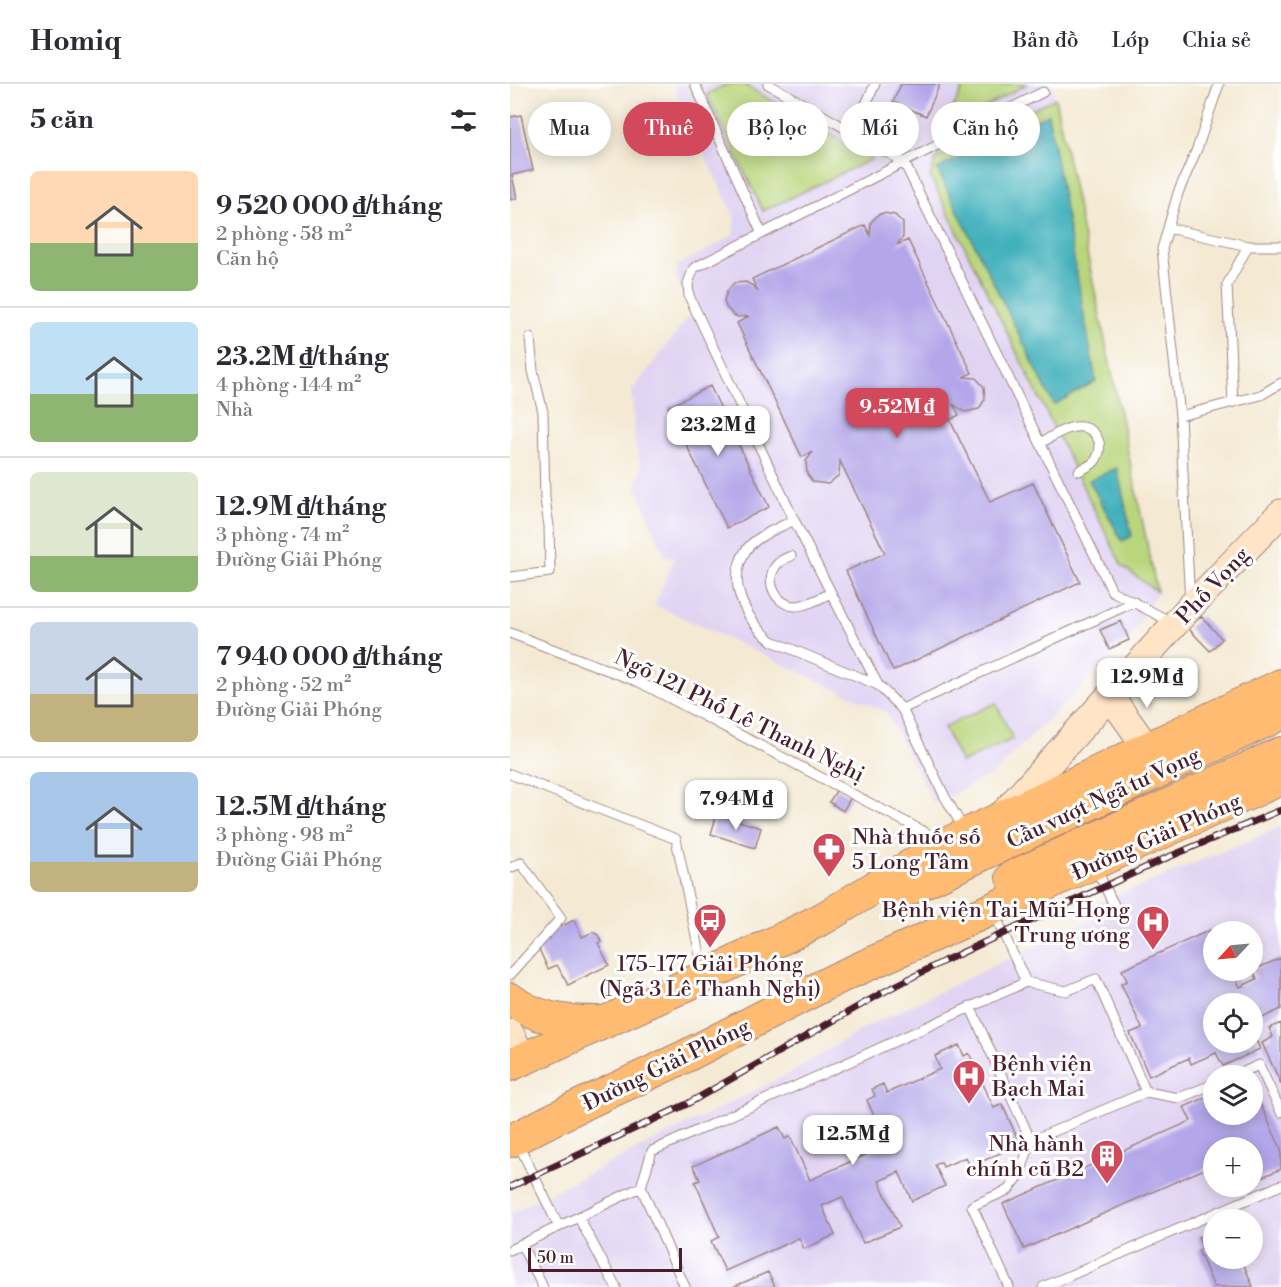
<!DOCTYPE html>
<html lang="vi">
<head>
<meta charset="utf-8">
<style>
  body { margin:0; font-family:"Libre Bodoni",serif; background:#f7f7f7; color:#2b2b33; height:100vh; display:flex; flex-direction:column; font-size:22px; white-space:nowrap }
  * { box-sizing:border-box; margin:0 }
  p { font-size:20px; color:#7c7c81 }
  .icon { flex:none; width:33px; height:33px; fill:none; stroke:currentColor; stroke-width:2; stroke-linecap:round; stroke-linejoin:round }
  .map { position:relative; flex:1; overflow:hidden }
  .side { display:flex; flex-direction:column; background:#fff; width:510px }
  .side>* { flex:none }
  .guide { position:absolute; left:18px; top:18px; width:570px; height:54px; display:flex; gap:12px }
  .needle { width:39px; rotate:244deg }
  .buttons { position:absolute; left:693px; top:837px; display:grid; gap:12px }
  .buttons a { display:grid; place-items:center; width:60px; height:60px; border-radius:50%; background:#fff; box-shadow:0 3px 15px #0003; font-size:30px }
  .scale { position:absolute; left:18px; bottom:15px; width:154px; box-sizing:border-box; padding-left:6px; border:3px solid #4a1f2b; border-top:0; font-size:16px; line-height:21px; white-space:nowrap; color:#4a1f2b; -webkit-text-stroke:4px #fff; paint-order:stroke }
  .price { position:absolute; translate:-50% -51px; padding:0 14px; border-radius:12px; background:#fff; color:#222; font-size:20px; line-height:39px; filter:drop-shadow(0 2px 3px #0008) }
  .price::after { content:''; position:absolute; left:50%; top:36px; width:18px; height:14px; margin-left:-9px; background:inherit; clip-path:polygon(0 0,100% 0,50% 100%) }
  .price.active { background:#d1495b; color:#fff }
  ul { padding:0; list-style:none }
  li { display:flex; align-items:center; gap:18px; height:150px; padding:0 30px }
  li+li { border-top:2px solid #e1e1e2 }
  li span { display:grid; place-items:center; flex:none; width:168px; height:120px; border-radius:9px; color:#555 }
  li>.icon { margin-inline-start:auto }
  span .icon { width:72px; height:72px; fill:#fffc; stroke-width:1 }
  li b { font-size:26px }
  h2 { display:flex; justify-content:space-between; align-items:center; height:72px; padding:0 30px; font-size:26px }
  .pill { padding:0 21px; border-radius:27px; background:#fff; box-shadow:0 3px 15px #0003; font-size:21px; line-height:54px }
  .pill.active { background:#d1495b; color:#fff }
  header { display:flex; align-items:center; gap:36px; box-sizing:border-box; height:84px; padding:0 30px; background:#fff; border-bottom:2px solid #e1e1e2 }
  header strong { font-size:28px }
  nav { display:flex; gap:33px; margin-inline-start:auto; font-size:21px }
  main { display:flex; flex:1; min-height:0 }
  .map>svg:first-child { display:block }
  .built { fill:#e1d4f3; fill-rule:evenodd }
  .green { fill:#b9d67d; stroke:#827a54; stroke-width:1.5 }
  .water { fill:#40b0bb; stroke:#456873; stroke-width:1.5 }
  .building { fill:#b4a7e9 }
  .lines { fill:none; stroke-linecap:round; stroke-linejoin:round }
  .lane-casing { stroke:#9f8480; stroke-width:11 }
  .secondary-casing { stroke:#9f8480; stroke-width:29 }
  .primary-casing { stroke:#9f8480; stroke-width:34 }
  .lane { stroke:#fff; stroke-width:9 }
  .secondary { stroke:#ffe4c6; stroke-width:27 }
  .primary { stroke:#ffbb71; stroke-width:32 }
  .rail-casing { stroke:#4a1f2b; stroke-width:7 }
  .rail { stroke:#fff; stroke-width:4.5; stroke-dasharray:14; stroke-linecap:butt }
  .labels { text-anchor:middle; stroke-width:6; stroke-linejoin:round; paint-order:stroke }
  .street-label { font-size:22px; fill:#4a1f2b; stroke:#fff }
  .poi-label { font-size:22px; fill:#4a1f2b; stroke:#fff; text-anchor:start }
</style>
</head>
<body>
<header>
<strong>Homiq</strong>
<nav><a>Bản đồ</a><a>Lớp</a><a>Chia sẻ</a></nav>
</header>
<main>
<section class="side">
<h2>5 căn<svg class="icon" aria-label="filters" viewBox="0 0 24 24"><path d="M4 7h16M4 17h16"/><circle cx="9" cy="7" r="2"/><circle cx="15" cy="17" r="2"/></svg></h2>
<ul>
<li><span style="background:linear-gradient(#ffd9b3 60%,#8fb573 0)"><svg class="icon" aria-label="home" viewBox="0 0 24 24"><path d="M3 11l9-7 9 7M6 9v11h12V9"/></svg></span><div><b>9 520 000 ₫/tháng</b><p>2 phòng · 58 m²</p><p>Căn hộ</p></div></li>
<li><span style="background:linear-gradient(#bfe0f5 60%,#8fb573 0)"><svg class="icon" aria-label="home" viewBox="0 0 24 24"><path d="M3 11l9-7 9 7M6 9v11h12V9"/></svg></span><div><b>23.2M ₫/tháng</b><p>4 phòng · 144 m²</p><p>Nhà</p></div></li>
<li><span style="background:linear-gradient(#dfe7d0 70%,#8fb573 0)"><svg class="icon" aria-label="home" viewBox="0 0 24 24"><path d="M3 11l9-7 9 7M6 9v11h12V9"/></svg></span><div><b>12.9M ₫/tháng</b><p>3 phòng · 74 m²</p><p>Đường Giải Phóng</p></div></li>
<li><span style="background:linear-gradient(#c9d6e8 60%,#c2b280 0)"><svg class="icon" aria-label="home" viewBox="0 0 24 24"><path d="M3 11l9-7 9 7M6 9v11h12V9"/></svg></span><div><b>7 940 000 ₫/tháng</b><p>2 phòng · 52 m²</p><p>Đường Giải Phóng</p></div></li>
<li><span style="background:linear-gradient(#a9c7e8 75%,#c2b280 0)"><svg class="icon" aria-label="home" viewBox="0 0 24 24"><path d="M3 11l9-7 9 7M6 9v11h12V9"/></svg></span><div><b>12.5M ₫/tháng</b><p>3 phòng · 98 m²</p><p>Đường Giải Phóng</p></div></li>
</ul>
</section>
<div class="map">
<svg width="771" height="1203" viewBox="0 0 771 1203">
  <rect width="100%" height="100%" fill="#fff"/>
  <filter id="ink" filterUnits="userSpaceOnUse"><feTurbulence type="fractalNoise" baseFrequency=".0167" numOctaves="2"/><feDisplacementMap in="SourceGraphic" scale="12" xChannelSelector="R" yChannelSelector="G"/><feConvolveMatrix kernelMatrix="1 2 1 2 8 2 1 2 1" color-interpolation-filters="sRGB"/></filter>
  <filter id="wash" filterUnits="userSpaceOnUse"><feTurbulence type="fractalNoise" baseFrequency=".008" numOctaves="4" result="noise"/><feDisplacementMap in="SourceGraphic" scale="24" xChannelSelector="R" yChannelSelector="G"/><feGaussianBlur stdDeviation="1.35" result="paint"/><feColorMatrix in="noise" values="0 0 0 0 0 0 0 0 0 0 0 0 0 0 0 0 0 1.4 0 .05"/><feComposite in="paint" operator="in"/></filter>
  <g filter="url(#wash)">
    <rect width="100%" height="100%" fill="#f4ead4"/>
    <path class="built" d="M163,0H542L647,508L619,556L483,690L424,719L376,628L145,521L165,473H155L126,401L132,385L125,361L122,306L181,230L167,194V181L194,168L223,151L225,133L192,66Z
      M771,743V1203H0V1129L282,988L354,944L594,829L589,819ZM704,848H742V886H704ZM704,920H742V958H704ZM704,992H742V1030H704ZM704,1064H742V1102H704ZM704,1136H742V1174H704Z"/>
    <path class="green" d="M217,0H233L362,75L253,127L197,10Z
      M455,0H517L431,48Z
      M545,14L647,508L612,482L420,92L427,73Z
      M486,619L503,655L451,679L434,643Z"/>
    <path class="water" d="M538,30L586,297L544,321L427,85Z
      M607,384L622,452L612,457L579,396Z"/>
    <g id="blocks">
      <path class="building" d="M391,0H430L416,32L383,18Z
        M11,31L23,86L2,91L7,114L0,116V33Z
        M373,129L385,131L393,139V153L387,161L398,156L462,289L453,293L466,294L474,303L475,315L469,325L455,328L443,320L449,331L440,336L480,418L523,399L570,498L383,587L336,487L375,469L330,377L329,391L318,400L303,398L297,390L296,377L303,368L292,373L227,239L239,232L228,233L223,231L216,223L214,217L217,207L224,199L236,198L245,203L248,208L242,195L355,141L360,151L361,138L368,131Z
        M200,302L259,423L217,444L158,323Z
        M691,532L712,555L700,567L678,544Z
        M611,537L619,556L599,565L590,546Z
        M328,704L341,713L333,727L319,718Z
        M207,730L251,744L245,764L201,750Z
        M64,836L72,853L83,848L88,851L91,858L88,859L99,881L58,901L47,881L38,885L28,863L42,847Z
        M700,846L704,854V886H722L730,903L747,895L743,886L771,874V925L742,939V920H704V958H742V948L750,965L713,982L706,969L681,980L679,974L639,992L620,949L632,944L611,900L617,897L612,886Z
        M771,939V1000L752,959L763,953L759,944Z
        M449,961L454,972L459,969L484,1024L492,1020L510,1060L460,1083L456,1073L433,1083L431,1078L425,1081L435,1102L402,1117L389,1088L369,1097L390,1143L353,1159L332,1113L312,1122L325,1151L294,1165L289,1154L215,1187L201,1157L209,1153L185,1098L190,1096L183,1082L269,1043L275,1055L280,1052L300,1096L377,1061L357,1016L365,1012L362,1005L373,1000L377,1009L430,985L425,972Z
        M742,1002L771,1065V1085L742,1097V1064H704V1087L701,1082L514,1165L493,1120L681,1037L674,1023L704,1010V1030H742Z
        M704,1146V1174H731L743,1203H704L688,1166L693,1164L688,1153Z
        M258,1188L265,1203H223Z"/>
    </g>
  </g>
  <g filter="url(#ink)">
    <use href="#blocks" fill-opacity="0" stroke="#9f8480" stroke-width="1.5"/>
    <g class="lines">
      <g class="lane-casing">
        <path id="lane" d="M185,0L252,150
          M258,0L394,78L602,507L663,539
          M344,47L365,0
          M658,144L738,162H771
          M723,318L717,201L738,162
          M670,332L751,311L771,299
          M530,359C541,354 553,344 565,343C584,340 597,360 585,377C581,382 574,384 569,387
          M284,436C269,444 246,452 236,466C215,499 236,536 262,557L368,601
          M281,472C274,475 269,477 265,483C255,498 266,521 285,522C297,522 310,514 321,509
          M0,493L40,488L39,442L35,415L33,328L23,287L20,254
          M680,518L670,332L652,165L668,109L687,65L709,0
          M0,549L129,598L432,757
          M392,625L624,518
          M0,690L166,755L189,866L191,887
          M455,747L435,713L392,625L368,601L284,436L179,212L178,199L184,184L533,8
          M585,783L604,821
          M0,784L11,779L51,834L0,891
          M489,840L516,898
          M460,922L521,1057L636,1008L669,1014L704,1000
          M724,992L749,981L771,1028
          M8,1059L49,1143
          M69,1134L106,1203
          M11,1160L33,1203
          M0,1166L131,1103
          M175,1203L131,1103L142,1067L516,898L556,907L586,895L636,1008
          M499,1203L462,1122L498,1106L509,1092L521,1057
          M533,1203L771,1101"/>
      </g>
      <g class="secondary-casing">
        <path id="secondary" d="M600,612L637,664
          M493,730L680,523L771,429
          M0,949L13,975"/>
      </g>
      <g class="primary-casing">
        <path id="primary" d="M502,793L771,669
          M383,810L401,804L771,630
          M0,915C26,935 55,938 87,938
          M0,981L192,894L314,834L436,760L771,601
          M0,1057L61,1026L174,973L328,894L771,695"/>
      </g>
      <use href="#lane" class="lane"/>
      <use href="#secondary" class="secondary"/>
      <use href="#primary" class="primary"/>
      <g class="rail-casing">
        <path id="rail" d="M0,1103L177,1020L379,905L434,877L654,775L771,726"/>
      </g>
      <use href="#rail" class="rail"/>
    </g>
  </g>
  <defs>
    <g id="pharmacy-pin" transform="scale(1.725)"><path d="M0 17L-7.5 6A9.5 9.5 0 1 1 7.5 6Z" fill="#d1495b" stroke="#fff"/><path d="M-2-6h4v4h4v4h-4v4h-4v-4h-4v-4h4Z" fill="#fff"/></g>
    <g id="bus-pin" transform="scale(1.725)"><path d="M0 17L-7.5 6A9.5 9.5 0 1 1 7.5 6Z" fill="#d1495b" stroke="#fff"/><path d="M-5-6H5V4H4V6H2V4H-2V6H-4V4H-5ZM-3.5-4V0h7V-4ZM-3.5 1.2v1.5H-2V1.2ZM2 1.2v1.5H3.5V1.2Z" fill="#fff"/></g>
    <g id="hospital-pin" transform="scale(1.725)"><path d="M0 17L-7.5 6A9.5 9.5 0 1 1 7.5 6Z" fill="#d1495b" stroke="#fff"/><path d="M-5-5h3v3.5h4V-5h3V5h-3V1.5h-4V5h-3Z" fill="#fff"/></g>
    <g id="building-pin" transform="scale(1.725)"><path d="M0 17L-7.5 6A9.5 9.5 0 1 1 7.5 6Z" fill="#d1495b" stroke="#fff"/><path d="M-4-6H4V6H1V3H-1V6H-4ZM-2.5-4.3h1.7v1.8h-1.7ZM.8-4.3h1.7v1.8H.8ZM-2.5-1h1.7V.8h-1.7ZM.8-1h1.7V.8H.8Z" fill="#fff"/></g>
  </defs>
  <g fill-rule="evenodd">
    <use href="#pharmacy-pin" x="319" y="765"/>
    <use href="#bus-pin" x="200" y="836"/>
    <use href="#hospital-pin" x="643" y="838"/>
    <use href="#hospital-pin" x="459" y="992"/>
    <use href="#building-pin" x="597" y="1072"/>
  </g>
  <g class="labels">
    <g class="street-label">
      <text transform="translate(702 501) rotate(-47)" y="8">Phố Vọng</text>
      <text transform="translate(230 631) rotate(26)" y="8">Ngõ 121 Phố Lê Thanh Nghị</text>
      <text transform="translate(593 713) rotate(-25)" y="8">Cầu vượt Ngã tư Vọng</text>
      <text transform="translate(646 752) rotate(-24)" y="8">Đường Giải Phóng</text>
      <text transform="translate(156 980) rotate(-26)" y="8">Đường Giải Phóng</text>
    </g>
    <g class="poi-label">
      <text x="342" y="760">Nhà thuốc số<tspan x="342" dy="25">5 Long Tâm</tspan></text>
      <text x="620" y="833" text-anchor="end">Bệnh viện Tai-Mũi-Họng<tspan x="620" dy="25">Trung ương</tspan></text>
      <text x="200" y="887" text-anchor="middle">175-177 Giải Phóng<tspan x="200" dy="25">(Ngã 3 Lê Thanh Nghị)</tspan></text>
      <text x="482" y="987">Bệnh viện<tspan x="482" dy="25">Bạch Mai</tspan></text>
      <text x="574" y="1067" text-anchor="end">Nhà hành<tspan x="574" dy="25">chính cũ B2</tspan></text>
    </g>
  </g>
</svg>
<div class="buttons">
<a><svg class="needle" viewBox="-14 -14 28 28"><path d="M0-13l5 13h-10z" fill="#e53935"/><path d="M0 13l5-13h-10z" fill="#7c7c81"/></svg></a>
<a><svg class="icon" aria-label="locate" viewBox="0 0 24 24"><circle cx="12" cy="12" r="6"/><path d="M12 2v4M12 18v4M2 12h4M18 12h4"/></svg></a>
<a><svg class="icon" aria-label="layers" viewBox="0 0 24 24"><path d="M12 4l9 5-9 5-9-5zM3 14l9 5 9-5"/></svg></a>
<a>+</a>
<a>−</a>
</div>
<div class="scale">50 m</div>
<b class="price active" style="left:387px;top:355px">9.52M ₫</b>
<b class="price" style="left:208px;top:373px">23.2M ₫</b>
<b class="price" style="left:637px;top:625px">12.9M ₫</b>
<b class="price" style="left:226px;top:747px">7.94M ₫</b>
<b class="price" style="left:343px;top:1082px">12.5M ₫</b>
<div class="guide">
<a class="pill">Mua</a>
<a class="pill active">Thuê</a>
<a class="pill">Bộ lọc</a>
<a class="pill">Mới</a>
<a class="pill">Căn hộ</a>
</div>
</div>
</main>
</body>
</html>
